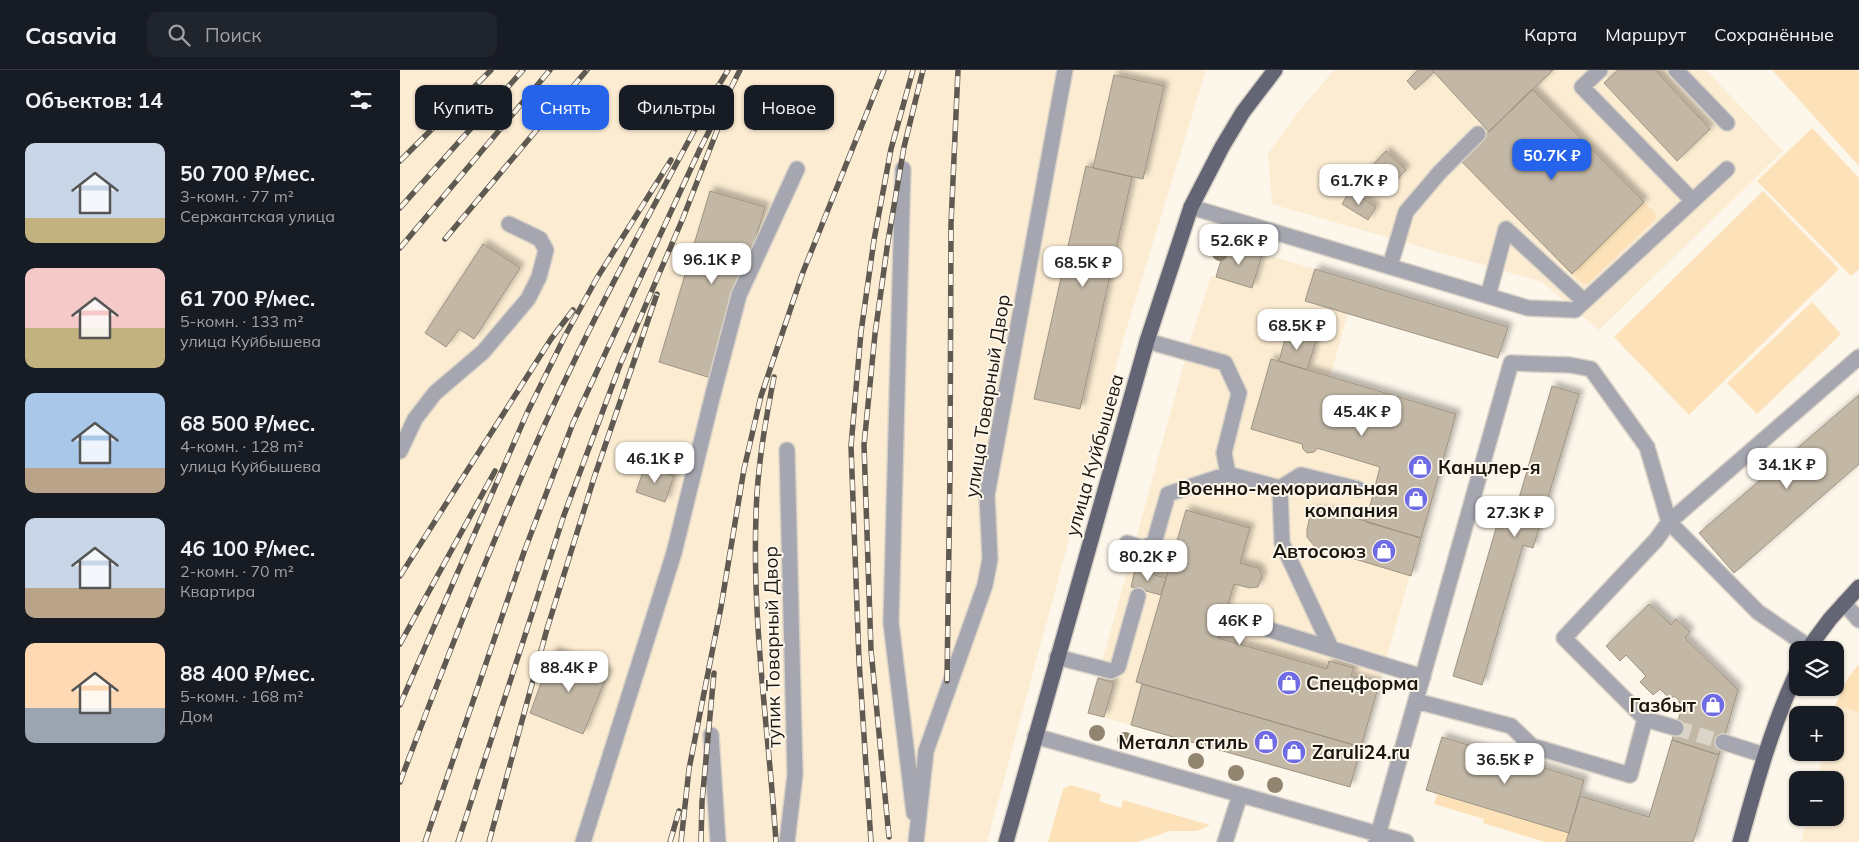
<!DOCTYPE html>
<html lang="ru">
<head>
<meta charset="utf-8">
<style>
  body { margin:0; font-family:Mulish,sans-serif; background:#20242c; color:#f1f3f6; height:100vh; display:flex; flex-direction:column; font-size:19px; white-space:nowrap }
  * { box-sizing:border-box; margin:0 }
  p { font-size:16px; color:#9ea1a6 }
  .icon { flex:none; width:28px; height:28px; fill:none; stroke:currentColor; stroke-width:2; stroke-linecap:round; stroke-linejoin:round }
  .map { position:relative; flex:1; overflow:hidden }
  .drawer { display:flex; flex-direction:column; background:#171b24; width:400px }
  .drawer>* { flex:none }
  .banner { position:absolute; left:15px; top:15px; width:475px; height:45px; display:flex; gap:10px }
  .buttons { position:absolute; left:1389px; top:571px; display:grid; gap:10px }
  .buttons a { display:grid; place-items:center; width:55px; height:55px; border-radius:10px; background:#171b24; box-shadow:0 1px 4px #0004; font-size:25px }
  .price { position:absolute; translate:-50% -42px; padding:0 11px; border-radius:10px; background:#fff; color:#222; font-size:16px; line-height:32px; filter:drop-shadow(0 1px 2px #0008) }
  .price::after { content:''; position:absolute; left:50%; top:30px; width:15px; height:11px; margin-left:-8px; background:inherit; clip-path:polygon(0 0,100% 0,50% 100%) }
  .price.selected { background:#2563eb; color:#fff }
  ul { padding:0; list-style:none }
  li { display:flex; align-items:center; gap:15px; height:125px; padding:0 25px }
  li span { display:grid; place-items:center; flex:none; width:140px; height:100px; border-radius:10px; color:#555 }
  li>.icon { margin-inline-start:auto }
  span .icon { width:60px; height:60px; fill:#fffc; stroke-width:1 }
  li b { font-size:21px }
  h2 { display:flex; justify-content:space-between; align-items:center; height:60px; padding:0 25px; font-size:21px }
  .pill { padding:0 18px; border-radius:10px; background:#171b24; box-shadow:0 1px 4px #0004; font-size:18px; line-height:45px }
  .pill.selected { background:#2563eb; color:#fff }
  header { display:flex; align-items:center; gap:30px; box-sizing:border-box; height:70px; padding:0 25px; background:#171b24; border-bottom:1px solid #363941 }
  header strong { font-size:24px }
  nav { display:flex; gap:28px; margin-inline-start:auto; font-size:18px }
  .search { width:350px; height:45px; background:#20242c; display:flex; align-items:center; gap:12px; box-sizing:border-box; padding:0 18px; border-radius:10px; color:#9ea1a6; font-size:19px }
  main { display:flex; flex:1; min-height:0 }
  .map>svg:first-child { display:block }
  .built { fill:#fcecd2 }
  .green { fill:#fde2b9 }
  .building { fill:#c3b7a5; stroke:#9f9482; filter:url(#shadow) }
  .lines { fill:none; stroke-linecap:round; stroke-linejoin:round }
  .minor-tunnel { stroke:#dbd4c9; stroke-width:15; stroke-dasharray:15 8; stroke-linecap:butt }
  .minor-casing { stroke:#d9d2c7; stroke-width:18 }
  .major-casing { stroke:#d9d2c7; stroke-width:18 }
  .minor { stroke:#a5a6af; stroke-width:15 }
  .major { stroke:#636474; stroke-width:15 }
  .rail-casing { stroke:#5e5951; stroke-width:5.5 }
  .rail { stroke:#fdf6ea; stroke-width:4; stroke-dasharray:11; stroke-linecap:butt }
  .tree { fill:#918570 }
  .labels { text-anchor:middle; stroke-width:4; stroke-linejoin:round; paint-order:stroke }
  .street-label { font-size:19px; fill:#1a1610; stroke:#fdf6ea }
  .poi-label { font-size:19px; font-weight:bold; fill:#1a1610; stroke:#fdf6ea; text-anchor:end }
</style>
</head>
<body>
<header>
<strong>Casavia</strong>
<div class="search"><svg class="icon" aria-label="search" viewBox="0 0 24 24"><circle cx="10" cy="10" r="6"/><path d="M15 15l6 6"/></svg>Поиск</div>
<nav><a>Карта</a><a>Маршрут</a><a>Сохранённые</a></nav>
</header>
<main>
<section class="drawer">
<h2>Объектов: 14<svg class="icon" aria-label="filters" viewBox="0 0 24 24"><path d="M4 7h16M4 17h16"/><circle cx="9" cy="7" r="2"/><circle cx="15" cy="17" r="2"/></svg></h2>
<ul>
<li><span style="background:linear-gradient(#c9d6e8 75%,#c2b280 0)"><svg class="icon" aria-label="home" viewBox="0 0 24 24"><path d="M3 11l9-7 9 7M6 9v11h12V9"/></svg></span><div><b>50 700 ₽/мес.</b><p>3-комн. · 77 m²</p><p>Сержантская улица</p></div></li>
<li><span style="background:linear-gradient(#f6c9c9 60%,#c2b280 0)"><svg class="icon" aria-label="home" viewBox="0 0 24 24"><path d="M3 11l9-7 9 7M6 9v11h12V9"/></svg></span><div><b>61 700 ₽/мес.</b><p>5-комн. · 133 m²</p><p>улица Куйбышева</p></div></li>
<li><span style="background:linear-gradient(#a9c7e8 75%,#b9a48a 0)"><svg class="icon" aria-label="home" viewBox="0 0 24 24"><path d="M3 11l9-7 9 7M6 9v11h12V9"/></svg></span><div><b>68 500 ₽/мес.</b><p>4-комн. · 128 m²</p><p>улица Куйбышева</p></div></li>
<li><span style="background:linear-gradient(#c9d6e8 70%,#b9a48a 0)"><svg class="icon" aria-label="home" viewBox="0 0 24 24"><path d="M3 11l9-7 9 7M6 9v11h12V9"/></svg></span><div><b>46 100 ₽/мес.</b><p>2-комн. · 70 m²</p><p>Квартира</p></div></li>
<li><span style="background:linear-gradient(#ffd9b3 65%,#9aa5b1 0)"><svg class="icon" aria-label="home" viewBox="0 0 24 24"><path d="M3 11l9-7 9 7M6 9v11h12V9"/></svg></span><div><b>88 400 ₽/мес.</b><p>5-комн. · 168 m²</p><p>Дом</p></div></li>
</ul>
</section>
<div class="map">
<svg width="1459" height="772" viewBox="0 0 1459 772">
  <defs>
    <filter id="shadow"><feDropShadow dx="4.5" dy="-4.5" stdDeviation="2.5" flood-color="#0004"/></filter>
  </defs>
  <rect width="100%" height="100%" fill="#fdf6ea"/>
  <path class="built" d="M0,0H806L724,267L587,772H0Z
    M934,0H1306L1383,81L1199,260L1142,212L872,134L868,84L895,46Z
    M826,174L915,199L905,231L948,244L930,306L1056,344L950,717L688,643L791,268L811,206L816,207Z
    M1435,635L1459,642V772H1401L1407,748H1435V710H1417L1423,683L1435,682V645H1433Z"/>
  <path class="green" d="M1372,0H1457L1459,3V96Z
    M1412,58L1459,108V199L1451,206L1357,111Z
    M1363,121L1439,199L1289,345L1214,267Z
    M1244,132L1255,143L1256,149L1188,214H1183L1172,204Z
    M1412,232L1441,264L1357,344L1327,313Z
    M1459,594V642L1435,635L1448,608Z
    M671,715L701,724L699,731L721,738L723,730L810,755L797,761H770L737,772H648L663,719Z
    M1037,724L1169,763L1166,772H1145L1083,753L1084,749L1034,734Z"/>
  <path class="building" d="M1018,0H1032L1034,2L1015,20L1007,11Z
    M1032,0H1153L1089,62Z
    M1218,0H1255L1310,59L1277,91L1204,13Z
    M714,5L764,16L743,109L693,98Z
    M1132,19L1244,132L1172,204L1060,90Z
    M986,81L1006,100L985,122L965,103Z
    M686,96L732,107L680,339L634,329Z
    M310,121L365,137L314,309L259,292Z
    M950,121L976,137L968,150L942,134Z
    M83,174L120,198L74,269L59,259L46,277L25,263Z
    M826,174L862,185L852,218L816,207Z
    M915,199L1108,257L1098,288L905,231Z
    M887,262L916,271L907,300L879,291Z
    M871,289L1056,344L1021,468L966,452L980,397L917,378L914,382L907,383L903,379L902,374L851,359Z
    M1152,316L1179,324L1133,478L1123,475L1082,615L1053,606L1099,448L1112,452Z
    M1459,325V394L1334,503L1299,463Z
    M245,396L274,406L265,432L236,422Z
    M786,440L850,458L840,493L858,498L862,505L858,517L850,518L834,514L818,568L927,599L929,591L954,598L951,606L979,614L961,677L736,612Z
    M911,441L942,444L1021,468L1011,506L915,477L907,467V460Z
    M735,500L766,508L761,525L731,517Z
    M1249,534L1271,555L1276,549L1290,562L1285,568L1338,620L1319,685L1272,670L1280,644L1279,630L1274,626L1270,629L1260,619L1253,625L1240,612L1246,606L1226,585L1220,591L1206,576Z
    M153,581L208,603L183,664L130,643Z
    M698,608L714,613L704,647L688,643Z
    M742,614L961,677L950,717L731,655Z
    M1042,667L1184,710L1169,763L1026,720Z
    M1272,670L1319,685L1293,772H1166L1180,726L1249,747Z"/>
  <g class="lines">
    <path class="minor-tunnel" d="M1276,658L1323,672"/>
    <g class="minor-casing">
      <path id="minor" d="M1200,0L1182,17L1292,130
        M1276,0L1327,53
        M503,99L491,553L514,743
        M791,137L1128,238L1175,240L1327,99
        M990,196L1006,142L1040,102L1078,64
        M1088,226L1106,159L1184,231
        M747,271L825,293L839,323L824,383L828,404L880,418L901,405L958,419
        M387,380L395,705L387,772
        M0,381L15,349L35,323L83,282L128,229L139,207L146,180L140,169L109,154
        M880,418L882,473L931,578
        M727,473L743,478L754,473L768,424L828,404
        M1444,533L1459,550
        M848,553L1023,607
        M657,587L711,601L718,597L738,526
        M1016,631L1111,656L1132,676L1230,705L1245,649L1164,568L1256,470L1269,452L1459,287
        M1245,649L1276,658
        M311,665L318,772
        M635,666L1006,772
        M1323,672L1364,685
        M183,772L274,483L312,328L339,225L397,99
        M516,772L526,681L585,515L590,489L587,425L665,0
        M825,772L840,725
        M976,772L1111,293L1170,295L1191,299L1247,377L1269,452L1358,542L1409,577"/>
    </g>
    <g class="major-casing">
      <path id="major" d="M1407,580L1430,549L1459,517
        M606,772L747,271L791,137L822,77L843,42L875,0
        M1340,772C1356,714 1372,655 1398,600"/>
    </g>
    <use href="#minor" class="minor"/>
    <use href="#major" class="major"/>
    <g class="rail-casing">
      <path id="rail" d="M314,23L328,0
        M0,91L91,0
        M0,138L123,0
        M45,169L187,0
        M0,178L150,0
        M374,307C365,353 357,399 356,446C352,555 369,664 376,772
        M0,506L151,269L173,240
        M0,574L95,401
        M547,611L550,402L551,154L558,0
        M0,635L127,343L166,264L197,208L271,90
        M0,712C55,566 112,419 180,279C223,190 272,103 318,16
        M489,767L471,580L464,375L475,264L488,171L504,77L523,0
        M25,772L124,482L173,353L300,79L340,0
        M58,772L164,445L220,295L283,148L320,53
        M89,772L147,559L194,408L257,224
        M270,772L279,741
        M281,772L289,699L321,537L344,399L361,326L403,202L484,0
        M301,772L302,732L314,603
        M471,772L459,590L451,376L461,262L474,170L491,79L513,0"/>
    </g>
    <use href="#rail" class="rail"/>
  </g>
  <g class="tree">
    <circle cx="820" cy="183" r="8"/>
    <circle cx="697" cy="663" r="8"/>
    <circle cx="725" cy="670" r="8"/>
    <circle cx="796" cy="691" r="8"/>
    <circle cx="836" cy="703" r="8"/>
    <circle cx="875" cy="715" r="8"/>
  </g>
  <defs>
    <g id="shop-disc" transform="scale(1.25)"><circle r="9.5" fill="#6f6be5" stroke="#fdf6ea"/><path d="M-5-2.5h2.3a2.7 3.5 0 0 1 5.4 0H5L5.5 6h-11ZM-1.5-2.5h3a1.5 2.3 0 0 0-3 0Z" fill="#fff"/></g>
  </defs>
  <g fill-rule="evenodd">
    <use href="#shop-disc" x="1020" y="397"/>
    <use href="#shop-disc" x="1016" y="429"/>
    <use href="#shop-disc" x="984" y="481"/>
    <use href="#shop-disc" x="889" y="613"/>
    <use href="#shop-disc" x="1313" y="635"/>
    <use href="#shop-disc" x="866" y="672"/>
    <use href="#shop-disc" x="894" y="682"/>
  </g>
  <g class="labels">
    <g class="street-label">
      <text transform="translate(587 326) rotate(-81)" y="7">улица Товарный Двор</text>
      <text transform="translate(694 385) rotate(-74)" y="7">улица Куйбышева</text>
      <text transform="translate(372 577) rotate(-91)" y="7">тупик Товарный Двор</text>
    </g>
    <g class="poi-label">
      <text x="1038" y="404" text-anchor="start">Канцлер-я</text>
      <text x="998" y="425">Военно-мемориальная<tspan x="998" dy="22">компания</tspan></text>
      <text x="966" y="488">Автосоюз</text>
      <text x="906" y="620" text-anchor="start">Спецформа</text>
      <text x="1296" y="642">Газбыт</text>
      <text x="848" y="679">Металл стиль</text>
      <text x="912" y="689" text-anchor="start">Zaruli24.ru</text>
    </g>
  </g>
</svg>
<div class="buttons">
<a><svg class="icon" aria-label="layers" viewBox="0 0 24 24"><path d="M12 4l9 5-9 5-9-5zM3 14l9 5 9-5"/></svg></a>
<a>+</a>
<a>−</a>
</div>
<b class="price selected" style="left:1152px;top:111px">50.7K ₽</b>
<b class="price" style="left:959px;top:136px">61.7K ₽</b>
<b class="price" style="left:839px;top:196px">52.6K ₽</b>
<b class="price" style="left:312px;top:215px">96.1K ₽</b>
<b class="price" style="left:683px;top:218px">68.5K ₽</b>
<b class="price" style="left:897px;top:281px">68.5K ₽</b>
<b class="price" style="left:962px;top:367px">45.4K ₽</b>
<b class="price" style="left:255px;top:414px">46.1K ₽</b>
<b class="price" style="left:1387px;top:420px">34.1K ₽</b>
<b class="price" style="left:1115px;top:468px">27.3K ₽</b>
<b class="price" style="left:748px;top:512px">80.2K ₽</b>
<b class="price" style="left:840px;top:576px">46K ₽</b>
<b class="price" style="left:169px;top:623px">88.4K ₽</b>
<b class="price" style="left:1105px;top:715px">36.5K ₽</b>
<div class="banner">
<a class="pill">Купить</a>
<a class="pill selected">Снять</a>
<a class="pill">Фильтры</a>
<a class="pill">Новое</a>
</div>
</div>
</main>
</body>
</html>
